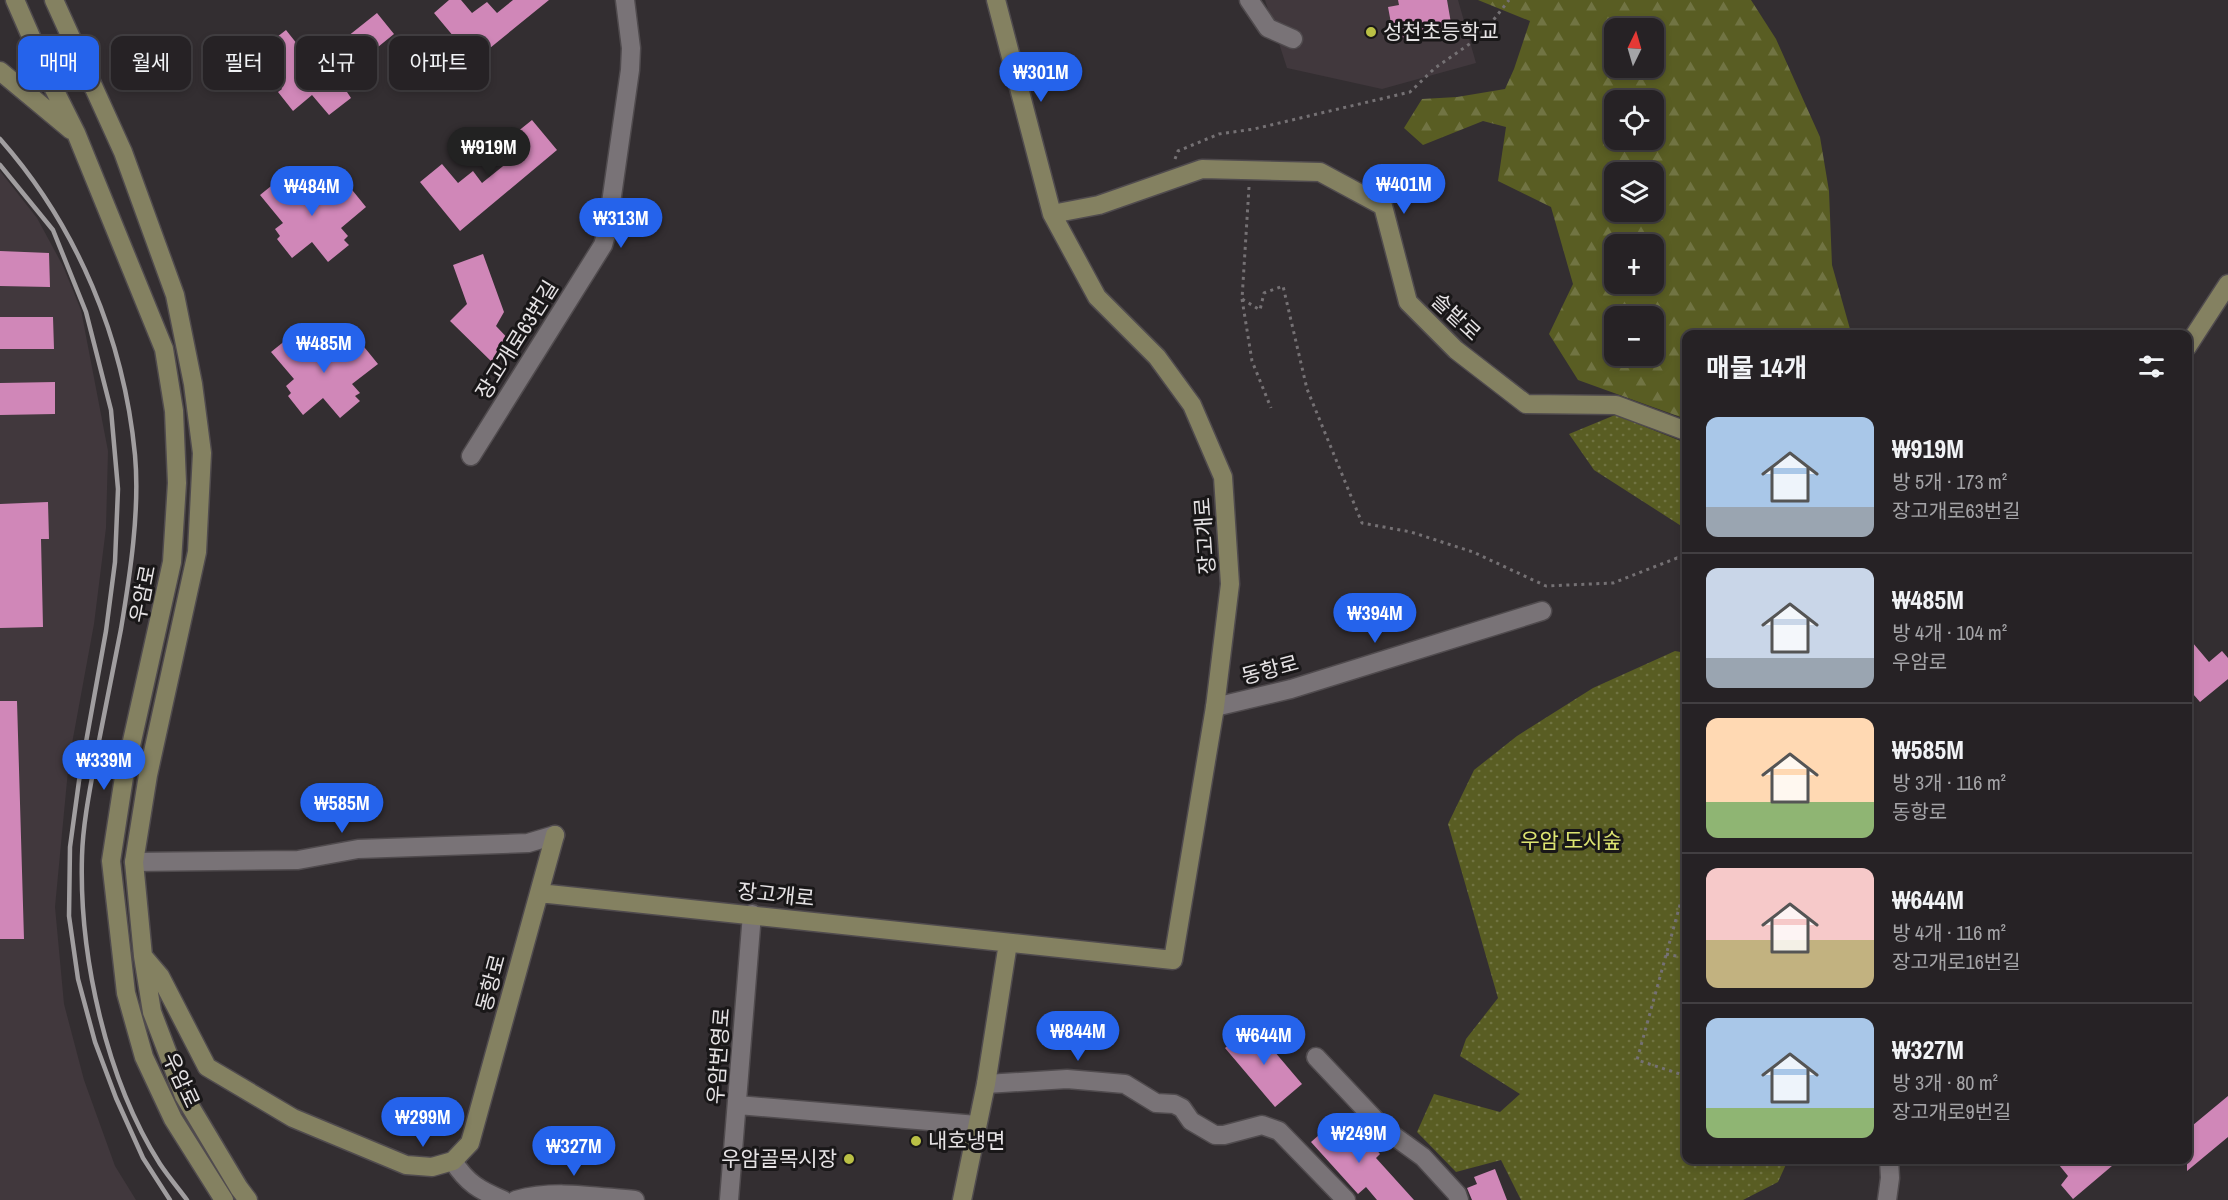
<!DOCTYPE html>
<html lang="ko">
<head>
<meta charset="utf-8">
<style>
  body { margin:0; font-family:"Archivo Narrow","Noto Sans KR",sans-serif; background:#322f32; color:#f1f3f6; height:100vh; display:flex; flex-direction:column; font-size:22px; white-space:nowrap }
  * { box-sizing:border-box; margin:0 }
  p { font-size:20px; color:#a4a4a7 }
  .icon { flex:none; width:33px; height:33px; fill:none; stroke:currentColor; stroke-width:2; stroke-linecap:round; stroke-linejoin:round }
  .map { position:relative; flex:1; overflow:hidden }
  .details { position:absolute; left:1682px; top:330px; width:510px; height:834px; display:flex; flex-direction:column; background:#262225; border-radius:12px; box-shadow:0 3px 9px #0003,0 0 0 2px #423f42 }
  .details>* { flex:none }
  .top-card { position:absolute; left:18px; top:36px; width:570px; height:54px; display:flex; gap:12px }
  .needle { width:39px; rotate:5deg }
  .controls { position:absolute; left:1604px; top:18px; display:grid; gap:12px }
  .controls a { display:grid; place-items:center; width:60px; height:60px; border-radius:12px; background:#262225; box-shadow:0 3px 9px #0003,0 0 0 2px #423f42; font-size:30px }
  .price { position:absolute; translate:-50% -51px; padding:0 14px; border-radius:21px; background:#2563eb; color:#fff; font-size:20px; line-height:39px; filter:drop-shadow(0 2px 3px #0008) }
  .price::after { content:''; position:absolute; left:50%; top:36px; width:18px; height:14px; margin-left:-9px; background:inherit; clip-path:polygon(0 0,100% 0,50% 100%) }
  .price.active { background:#222; color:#fff }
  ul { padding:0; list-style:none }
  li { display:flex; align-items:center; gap:18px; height:150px; padding:0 24px }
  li+li { border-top:2px solid #423f42 }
  li span { display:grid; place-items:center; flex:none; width:168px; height:120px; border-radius:12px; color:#555 }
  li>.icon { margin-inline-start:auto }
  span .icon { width:72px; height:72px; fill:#fffc; stroke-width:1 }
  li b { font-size:26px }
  h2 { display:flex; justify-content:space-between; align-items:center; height:72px; padding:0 24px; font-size:26px }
  .pill { padding:0 21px; border-radius:12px; background:#262225; box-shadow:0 3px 9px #0003,0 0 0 2px #423f42; font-size:21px; line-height:54px }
  .pill.active { background:#2563eb; color:#fff }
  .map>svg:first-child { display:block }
  .built { fill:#41383d }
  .forest { fill:url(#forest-firs); fill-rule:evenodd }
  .park { fill:url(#park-dots) }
  .building { fill:#d087b8 }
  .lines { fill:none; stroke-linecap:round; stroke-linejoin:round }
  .street-casing { stroke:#504b4e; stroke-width:21 }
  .secondary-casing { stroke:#504b4e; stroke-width:21 }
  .path { stroke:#757174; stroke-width:3; stroke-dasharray:3 4.5; stroke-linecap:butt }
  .street { stroke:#797377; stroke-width:18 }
  .secondary { stroke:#848161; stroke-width:18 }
  .rail { stroke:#a19ea0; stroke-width:4.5 }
  .poi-dot { fill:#bac045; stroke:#191718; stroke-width:2 }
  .labels { text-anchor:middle; stroke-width:6; stroke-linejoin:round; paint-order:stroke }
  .poi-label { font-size:21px; fill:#e6e3e5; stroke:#191718; text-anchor:start }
  .street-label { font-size:21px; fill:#e6e3e5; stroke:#191718 }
  .park-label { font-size:21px; fill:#dde471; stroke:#191718 }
</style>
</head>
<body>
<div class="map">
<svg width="2228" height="1200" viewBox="0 0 2228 1200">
  <defs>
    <pattern id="forest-firs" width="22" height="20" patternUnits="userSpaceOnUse" patternTransform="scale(1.5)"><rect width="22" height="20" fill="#595d23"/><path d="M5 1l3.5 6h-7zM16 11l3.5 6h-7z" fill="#717443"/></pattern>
    <pattern id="park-dots" width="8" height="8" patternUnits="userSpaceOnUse" patternTransform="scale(1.5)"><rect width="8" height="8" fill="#595d23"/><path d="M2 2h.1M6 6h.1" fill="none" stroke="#717443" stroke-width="1.8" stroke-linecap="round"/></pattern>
  </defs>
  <rect width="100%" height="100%" fill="#332e31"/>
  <path class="built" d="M1265,0H1458L1476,63L1382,89L1287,68Z
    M0,171L37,218L63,266L81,310L108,451L106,528L94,624L69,760L55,907L64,1004L84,1080L115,1166L136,1200H0Z"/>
  <path class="forest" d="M1478,0H1751L1776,39L1820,137L1829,191L1832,265L1850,329L1854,334H1686V419L1578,380L1549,334L1573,284L1551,207L1498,181L1506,127L1483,121L1423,145L1404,128L1422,99L1457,97L1505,89L1514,69L1530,21ZM1614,28H1653V68H1614ZM1614,100H1653V140H1614ZM1614,172H1653V212H1614ZM1614,244H1653V284H1614ZM1614,316H1653V356H1614Z"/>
  <path class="park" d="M1615,415L1686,443V529L1594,470L1569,434Z
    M1675,651L1686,653V1160H1788L1778,1182L1743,1200H1521L1501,1160L1456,1172L1417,1132L1434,1094L1500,1112L1520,1094L1460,1056L1466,1039L1498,998L1448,824L1474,770L1517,736L1593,688Z"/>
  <path class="building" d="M449,0H461L472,13L487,2L497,13L513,0H549L474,61L434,13Z
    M1398,0H1447L1452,29L1394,39L1388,7L1399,5Z
    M377,13L394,34L341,77L351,89L347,92L351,98L329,115L312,95L293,111L278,92L282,89L277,82L285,76L263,48L286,30L313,64Z
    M532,120L557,150L460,231L420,182L442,164L458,183L473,171L482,183L512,159L501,145Z
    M286,174L313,206L344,180L366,207L341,228L348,236L344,240L349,245L328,262L312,242L292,258L277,239L280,236L275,229L283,223L260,195Z
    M0,251L49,253L50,287L0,286Z
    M483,254L504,312L496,326L515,346L495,365L450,321L467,304L453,265Z
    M0,317H53L54,349H0Z
    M297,331L324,363L356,337L378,364L352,384L360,393L355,396L360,401L340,418L323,398L303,415L288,396L291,393L286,386L294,379L271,352Z
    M55,382V414L0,415V383Z
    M48,502L49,539H41L43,627L0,628V504Z
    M2187,636L2209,662L2222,651L2228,658V679L2200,702L2187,687Z
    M0,701H17L24,939H0Z
    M1252,1025L1302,1084L1275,1107L1225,1048Z
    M2228,1096V1137L2187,1171V1130Z
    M1336,1120L1360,1147L1368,1140L1380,1154L1376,1158L1414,1200H1377L1366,1187L1358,1194L1311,1142Z
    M2055,1160H2119L2073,1199L2061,1185L2068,1176Z
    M1495,1169L1507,1200H1472L1467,1188L1477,1184L1474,1177Z"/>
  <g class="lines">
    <g class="street-casing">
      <path id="street" d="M1249,0L1268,28L1293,39
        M471,456L603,245L607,231L630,70L631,48L625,0
        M1215,707L1291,689L1542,611
        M134,862L298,860L358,849L528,843L555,835
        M1316,1057L1383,1128L1423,1157L1457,1194L1459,1200
        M986,1084L1067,1079L1125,1084L1156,1103L1174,1104L1182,1108L1191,1121L1215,1135H1224L1262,1125L1279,1131L1346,1200
        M738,1105L977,1125
        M453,1161C467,1183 479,1190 503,1200
        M516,1200C555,1189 596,1197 635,1200
        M729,1200L752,914
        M1887,1200L1890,1178L1889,1160"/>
    </g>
    <g class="secondary-casing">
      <path id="secondary" d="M15,0L53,87L76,133L164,349L174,411L177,483L172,562L124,777L111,861L126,993L144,1057L173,1119L224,1200
        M54,0L123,152L175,295L193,384L202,453L197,552L148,775L134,862L143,956L152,1012L184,1096L239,1188L248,1200
        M0,71L71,130
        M1052,214L1099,205L1202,169L1320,172L1383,206L1408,302L1456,350L1526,404L1616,405L1686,431
        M2187,347L2228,284
        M539,893L1173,960L1215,707L1230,584L1223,477L1192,405L1157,357L1097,297L1052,214L996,0
        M143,956L160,976L207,1067L293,1118L406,1165L432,1167L453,1161L470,1143L555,835
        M962,1200L986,1084L1008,943"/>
    </g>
    <path class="path" d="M1175,159L1178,151L1219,134L1254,129L1410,92L1435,68L1481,36L1509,0
      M1249,187L1242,299L1260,310L1264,293L1283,286L1307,389L1362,523L1411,532L1473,552L1546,586L1613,583L1677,558L1686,561
      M1242,299L1252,361L1271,408
      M1686,883L1637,1060L1686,1076
      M1666,954L1686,958"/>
    <use href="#street" class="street"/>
    <use href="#secondary" class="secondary"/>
    <path class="rail" d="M0,139C77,226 124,339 135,455C140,510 130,575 121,629C113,671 104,714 96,756C90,789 83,823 82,856C79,956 106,1079 160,1164C168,1176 178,1188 187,1200
      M0,165L53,230L86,312L111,410L118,489L115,562L106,631L79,781L70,847L69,916L78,979L95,1042L116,1098L143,1158L170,1200"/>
  </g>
  <g class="poi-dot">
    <circle cx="1371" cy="32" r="6"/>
    <circle cx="916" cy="1141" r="6"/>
    <circle cx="849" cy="1159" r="6"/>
  </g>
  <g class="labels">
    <g class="poi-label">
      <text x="1383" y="39">성천초등학교</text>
      <text x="928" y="1148">내호냉면</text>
      <text x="837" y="1166" text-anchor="end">우암골목시장</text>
    </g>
    <g class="street-label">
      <text transform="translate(1456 317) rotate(43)" y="7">솔밭로</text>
      <text transform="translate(517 340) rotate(-58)" y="7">장고개로63번길</text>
      <text transform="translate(1205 536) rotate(-94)" y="7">장고개로</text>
      <text transform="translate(143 594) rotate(-79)" y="7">우암로</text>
      <text transform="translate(1270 670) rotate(-15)" y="7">동항로</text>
      <text transform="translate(776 895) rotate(6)" y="7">장고개로</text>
      <text transform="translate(491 983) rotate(-75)" y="7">동항로</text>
      <text transform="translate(719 1056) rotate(-86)" y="7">우암번영로</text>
      <text transform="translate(181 1080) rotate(65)" y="7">우암로</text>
    </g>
    <g class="park-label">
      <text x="1571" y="848">우암 도시숲</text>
    </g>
  </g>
</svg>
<div class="controls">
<a><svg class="needle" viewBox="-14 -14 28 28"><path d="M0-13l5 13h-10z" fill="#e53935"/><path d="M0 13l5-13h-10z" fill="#a4a4a7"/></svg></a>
<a><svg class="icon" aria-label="locate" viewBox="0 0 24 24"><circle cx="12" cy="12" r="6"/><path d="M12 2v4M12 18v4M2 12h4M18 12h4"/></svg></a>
<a><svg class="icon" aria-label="layers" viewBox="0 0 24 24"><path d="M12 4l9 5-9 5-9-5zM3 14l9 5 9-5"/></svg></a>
<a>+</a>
<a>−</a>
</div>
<b class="price" style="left:1041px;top:103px">₩301M</b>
<b class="price active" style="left:489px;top:178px">₩919M</b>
<b class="price" style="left:1404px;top:215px">₩401M</b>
<b class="price" style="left:312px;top:217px">₩484M</b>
<b class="price" style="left:621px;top:249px">₩313M</b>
<b class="price" style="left:324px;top:374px">₩485M</b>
<b class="price" style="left:1375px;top:644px">₩394M</b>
<b class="price" style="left:104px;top:791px">₩339M</b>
<b class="price" style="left:342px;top:834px">₩585M</b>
<b class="price" style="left:1078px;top:1062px">₩844M</b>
<b class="price" style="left:1264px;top:1066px">₩644M</b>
<b class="price" style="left:423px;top:1148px">₩299M</b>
<b class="price" style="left:1359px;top:1164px">₩249M</b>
<b class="price" style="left:574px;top:1177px">₩327M</b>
<div class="top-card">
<a class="pill active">매매</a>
<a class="pill">월세</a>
<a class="pill">필터</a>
<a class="pill">신규</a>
<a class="pill">아파트</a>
</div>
<section class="details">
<h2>매물 14개<svg class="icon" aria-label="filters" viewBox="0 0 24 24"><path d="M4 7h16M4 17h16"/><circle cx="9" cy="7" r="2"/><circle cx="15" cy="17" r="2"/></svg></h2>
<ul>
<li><span style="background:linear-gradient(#a9c7e8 75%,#9aa5b1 0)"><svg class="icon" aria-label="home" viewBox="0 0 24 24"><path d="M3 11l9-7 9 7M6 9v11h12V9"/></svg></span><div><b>₩919M</b><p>방 5개 · 173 m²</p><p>장고개로63번길</p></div></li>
<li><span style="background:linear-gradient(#c9d6e8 75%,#9aa5b1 0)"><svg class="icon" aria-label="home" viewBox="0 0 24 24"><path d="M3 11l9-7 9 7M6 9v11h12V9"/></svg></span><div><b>₩485M</b><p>방 4개 · 104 m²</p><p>우암로</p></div></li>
<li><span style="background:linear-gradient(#ffd9b3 70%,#8fb573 0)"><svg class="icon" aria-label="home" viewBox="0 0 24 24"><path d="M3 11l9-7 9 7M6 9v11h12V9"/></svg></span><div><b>₩585M</b><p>방 3개 · 116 m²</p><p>동항로</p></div></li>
<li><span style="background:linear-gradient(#f6c9c9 60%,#c2b280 0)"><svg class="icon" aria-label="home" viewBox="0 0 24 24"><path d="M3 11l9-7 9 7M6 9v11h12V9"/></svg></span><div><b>₩644M</b><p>방 4개 · 116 m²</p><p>장고개로16번길</p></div></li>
<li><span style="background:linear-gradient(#a9c7e8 75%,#8fb573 0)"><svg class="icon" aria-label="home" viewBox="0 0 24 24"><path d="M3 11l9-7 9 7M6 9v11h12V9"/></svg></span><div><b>₩327M</b><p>방 3개 · 80 m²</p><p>장고개로9번길</p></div></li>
</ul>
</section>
</div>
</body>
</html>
